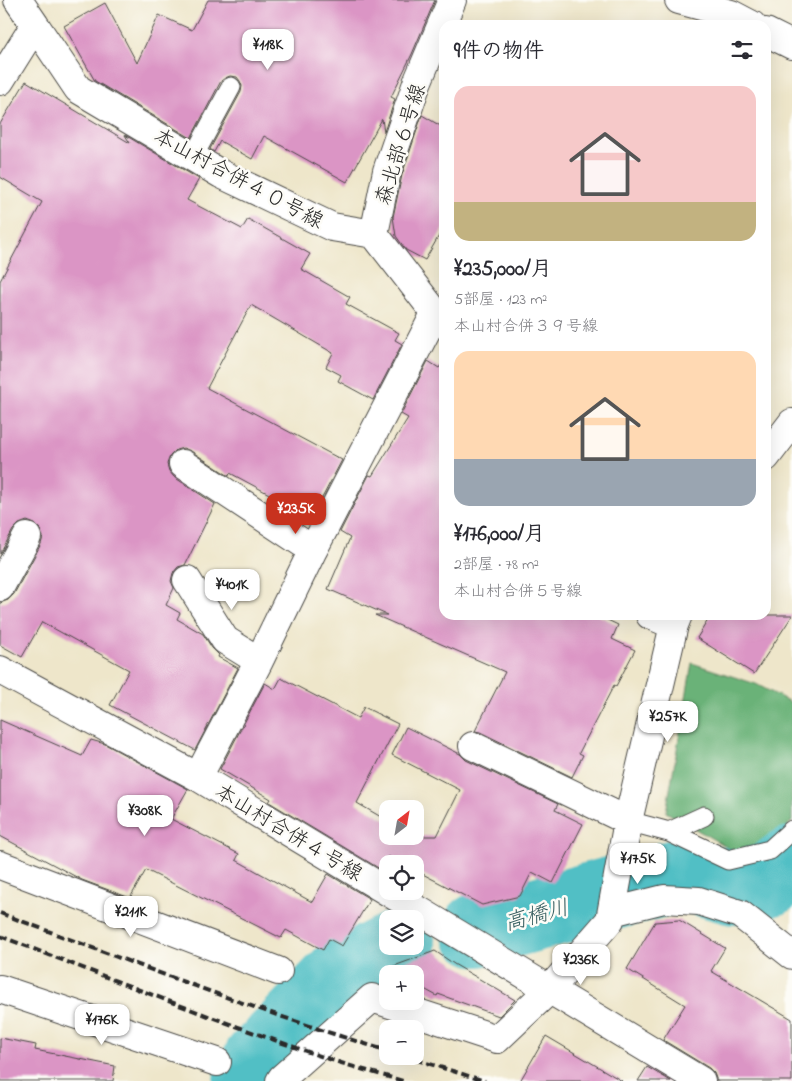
<!DOCTYPE html>
<html lang="ja">
<head>
<meta charset="utf-8">
<style>
  body { margin:0; font-family:"Indie Flower","Klee One",sans-serif; background:#f7f7f7; color:#2b2b33; height:100vh; display:flex; flex-direction:column; font-size:19px; white-space:nowrap }
  * { box-sizing:border-box; margin:0 }
  p { font-size:16px; color:#7c7c81 }
  .icon { flex:none; width:28px; height:28px; fill:none; stroke:currentColor; stroke-width:2; stroke-linecap:round; stroke-linejoin:round }
  .map { position:relative; flex:1; overflow:hidden }
  .drawer { position:absolute; left:439px; top:20px; width:332px; height:600px; display:flex; flex-direction:column; background:#fff; border-radius:15px; box-shadow:0 5px 20px #0002 }
  .drawer>* { flex:none }
  .needle { width:32px; rotate:31deg }
  .fabs { position:absolute; left:379px; top:800px; display:grid; gap:10px }
  .fabs a { display:grid; place-items:center; width:45px; height:45px; border-radius:10px; background:#fff; box-shadow:0 5px 20px #0002; font-size:25px }
  .price { position:absolute; translate:-50% -42px; padding:0 11px; border-radius:10px; background:#fff; color:#222; font-size:16px; line-height:32px; filter:drop-shadow(0 1px 2px #0008) }
  .price::after { content:''; position:absolute; left:50%; top:30px; width:15px; height:11px; margin-left:-8px; background:inherit; clip-path:polygon(0 0,100% 0,50% 100%) }
  .price.selected { background:#c8321e; color:#fff }
  ul { padding:0; list-style:none }
  li { display:grid; align-content:center; gap:10px; height:265px; padding:0 15px }
  li span { display:grid; place-items:center; height:155px; border-radius:15px; color:#555 }
  li>.icon { margin-inline-start:auto }
  span .icon { width:90px; height:90px; fill:#fffc; stroke-width:1 }
  li b { font-size:21px }
  h2 { display:flex; justify-content:space-between; align-items:center; height:60px; padding:0 15px; font-size:21px }
  .map>svg:first-child { display:block }
  .forest { fill:#6bb278; stroke:#4b6e52 }
  .lines { fill:none; stroke-linecap:round; stroke-linejoin:round }
  .river { stroke:#51bfc5; stroke-width:74 }
  .building { fill:#db95c5 }
  .service-casing { stroke:#484743; stroke-width:21 }
  .minor-casing { stroke:#484743; stroke-width:30 }
  .tertiary-casing { stroke:#484743; stroke-width:30 }
  .service { stroke:#fff; stroke-width:19 }
  .minor { stroke:#fff; stroke-width:28 }
  .tertiary { stroke:#fff; stroke-width:28 }
  .rail { stroke:#2b2b2b; stroke-width:4; stroke-dasharray:8 4; stroke-linecap:butt }
  .labels { text-anchor:middle; stroke-width:5; stroke-linejoin:round; paint-order:stroke }
  .street-label { font-size:21px; fill:#2b2b2b; stroke:#fdfcf7 }
  .water-label { font-size:22px; font-style:italic; fill:#385f61; stroke:#fdfcf7 }
</style>
</head>
<body>
<div class="map">
<svg width="792" height="1081" viewBox="0 0 792 1081">
  <rect width="100%" height="100%" fill="#fdfcf7"/>
  <filter id="ink" filterUnits="userSpaceOnUse"><feTurbulence type="fractalNoise" baseFrequency=".02" numOctaves="2"/><feDisplacementMap in="SourceGraphic" scale="10" xChannelSelector="R" yChannelSelector="G"/><feConvolveMatrix kernelMatrix="1 2 1 2 8 2 1 2 1" color-interpolation-filters="sRGB"/></filter>
  <filter id="wash" filterUnits="userSpaceOnUse"><feTurbulence type="fractalNoise" baseFrequency=".0096" numOctaves="4" result="noise"/><feDisplacementMap in="SourceGraphic" scale="20" xChannelSelector="R" yChannelSelector="G"/><feGaussianBlur stdDeviation="1.12" result="paint"/><feColorMatrix in="noise" values="0 0 0 0 0 0 0 0 0 0 0 0 0 0 0 0 0 1.4 0 .05"/><feComposite in="paint" operator="in"/></filter>
  <g filter="url(#wash)">
    <rect width="100%" height="100%" fill="#eee6ca"/>
    <path class="forest" d="M692,663L756,684L792,703V821L772,843L737,853L666,812Z"/>
    <g class="lines">
      <path class="river" d="M478,930L683,874L734,888L769,880L792,863
        M250,1081L259,1061L342,975L399,946"/>
    </g>
    <g id="blocks">
      <path class="building" d="M208,0H435L412,54L391,97L395,99L384,132L382,119L347,182L264,136L252,159L220,141L214,152L210,149L241,92L242,86L240,81L237,77L230,76L225,78L221,81L191,138L95,81L64,26L105,3L137,63L159,15L192,30Z
        M26,81L130,143L125,135L199,179L187,200L242,229L248,219L310,254L301,269L350,297L346,304L399,333L395,340L402,344L373,400L338,381L341,375L326,367L333,353L251,305L207,388L342,460L312,517L230,473L229,476L191,451L183,448L176,450L170,456L167,464L169,471L174,477L215,504L185,565L178,567L173,573L171,581L174,588L166,605L180,613L177,619L203,634L212,648L219,655L218,657L238,668L195,750L110,705L129,670L42,622L22,657L0,645V603L8,600L14,594L41,544L43,537L40,529L35,524L27,521L19,524L13,530L0,554V281L42,202L0,177V124Z
        M422,115L444,128V227L425,260L406,250L396,236L393,217L402,175Z
        M428,361L439,368L444,361V615H597L618,625L612,639L635,650L616,686L614,685L579,753L583,755L572,777L480,732L475,731L505,672L375,615H387L328,589L350,538L340,532L369,475L372,476L408,418L401,414Z
        M711,615H792V616L754,674L697,638Z
        M281,678L358,718L364,707L398,724L357,803L388,821V836H437L460,790L392,755L406,727L460,754L466,760L558,804L555,810L583,824L553,883L532,872L520,896L482,905L415,870V864H402L388,856V868L385,872L269,802L271,799L220,769L265,683L275,689Z
        M0,720L82,756L91,740L105,744L188,789L171,819L239,854L236,860L312,902L328,874L370,899L342,946L329,939L323,950L286,930L281,938L146,870L130,898L82,880L0,836Z
        M679,920L725,948L711,971L792,1019V1081H717L714,1073L709,1068L663,1040L685,1005L627,969L655,922Z
        M435,951L454,964L515,1000L499,1016L438,994L437,996L415,984V974H396L386,969Z
        M546,1036L622,1081H520Z
        M0,1038L36,1045L35,1050L115,1066L113,1081H0Z
        M647,1067L671,1081H638Z"/>
    </g>
  </g>
  <g filter="url(#ink)">
    <use href="#blocks" fill-opacity="0" stroke="#484743" stroke-width="1"/>
    <g class="lines">
      <g class="service-casing">
        <path id="service" d="M193,157L231,87
          M628,821L669,832L704,816
          M669,832L728,860L770,850L792,830"/>
      </g>
      <g class="minor-casing">
        <path id="minor" d="M35,25L78,89L221,174L332,227L374,234L444,324
          M0,81L35,25L18,0
          M374,234L387,171L417,83L452,0
          M766,457L792,423
          M183,464L313,550
          M187,580L225,640L259,661
          M0,587L27,537
          M650,615L674,625
          M0,670L198,777L701,1081
          M473,746L628,821
          M198,777L259,661L313,550L435,314
          M0,865L278,971
          M612,912L664,899L699,901L740,914L792,955
          M0,989L217,1062
          M280,1081L282,1078L372,998L497,1039L549,990L610,920L628,821L674,625L678,615"/>
      </g>
      <g class="tertiary-casing">
        <path id="tertiary" d="M679,0L731,14L752,25
          M766,32L792,45"/>
      </g>
      <use href="#service" class="service"/>
      <use href="#minor" class="minor"/>
      <use href="#tertiary" class="tertiary"/>
      <path class="rail" d="M0,913C128,961 256,1011 388,1051
        M0,936C112,979 224,1024 338,1062C360,1069 382,1075 403,1081
        M404,1056L485,1081"/>
    </g>
  </g>
  <g class="labels">
    <g class="street-label">
      <text transform="translate(400 144) rotate(-73)" y="7">森北部６号線</text>
      <text transform="translate(239 178) rotate(28)" y="7">本山村合併４０号線</text>
      <text transform="translate(289 832) rotate(31)" y="7">本山村合併４号線</text>
    </g>
    <g class="water-label">
      <text transform="translate(536 914) rotate(-15)" y="8">高橋川</text>
    </g>
  </g>
</svg>
<div class="fabs">
<a><svg class="needle" viewBox="-14 -14 28 28"><path d="M0-13l5 13h-10z" fill="#e53935"/><path d="M0 13l5-13h-10z" fill="#7c7c81"/></svg></a>
<a><svg class="icon" aria-label="locate" viewBox="0 0 24 24"><circle cx="12" cy="12" r="6"/><path d="M12 2v4M12 18v4M2 12h4M18 12h4"/></svg></a>
<a><svg class="icon" aria-label="layers" viewBox="0 0 24 24"><path d="M12 4l9 5-9 5-9-5zM3 14l9 5 9-5"/></svg></a>
<a>+</a>
<a>−</a>
</div>
<b class="price" style="left:268px;top:71px">¥118K</b>
<b class="price selected" style="left:296px;top:535px">¥235K</b>
<b class="price" style="left:232px;top:611px">¥401K</b>
<b class="price" style="left:668px;top:743px">¥257K</b>
<b class="price" style="left:145px;top:837px">¥308K</b>
<b class="price" style="left:638px;top:885px">¥175K</b>
<b class="price" style="left:131px;top:938px">¥211K</b>
<b class="price" style="left:581px;top:986px">¥236K</b>
<b class="price" style="left:102px;top:1046px">¥176K</b>
<section class="drawer">
<h2>9件の物件<svg class="icon" aria-label="filters" viewBox="0 0 24 24"><path d="M4 7h16M4 17h16"/><circle cx="9" cy="7" r="2"/><circle cx="15" cy="17" r="2"/></svg></h2>
<ul>
<li><span style="background:linear-gradient(#f6c9c9 75%,#c2b280 0)"><svg class="icon" aria-label="home" viewBox="0 0 24 24"><path d="M3 11l9-7 9 7M6 9v11h12V9"/></svg></span><div><b>¥235,000/月</b><p>5部屋 · 123 m²</p><p>本山村合併３９号線</p></div></li>
<li><span style="background:linear-gradient(#ffd9b3 70%,#9aa5b1 0)"><svg class="icon" aria-label="home" viewBox="0 0 24 24"><path d="M3 11l9-7 9 7M6 9v11h12V9"/></svg></span><div><b>¥176,000/月</b><p>2部屋 · 78 m²</p><p>本山村合併５号線</p></div></li>
</ul>
</section>
</div>
</body>
</html>
